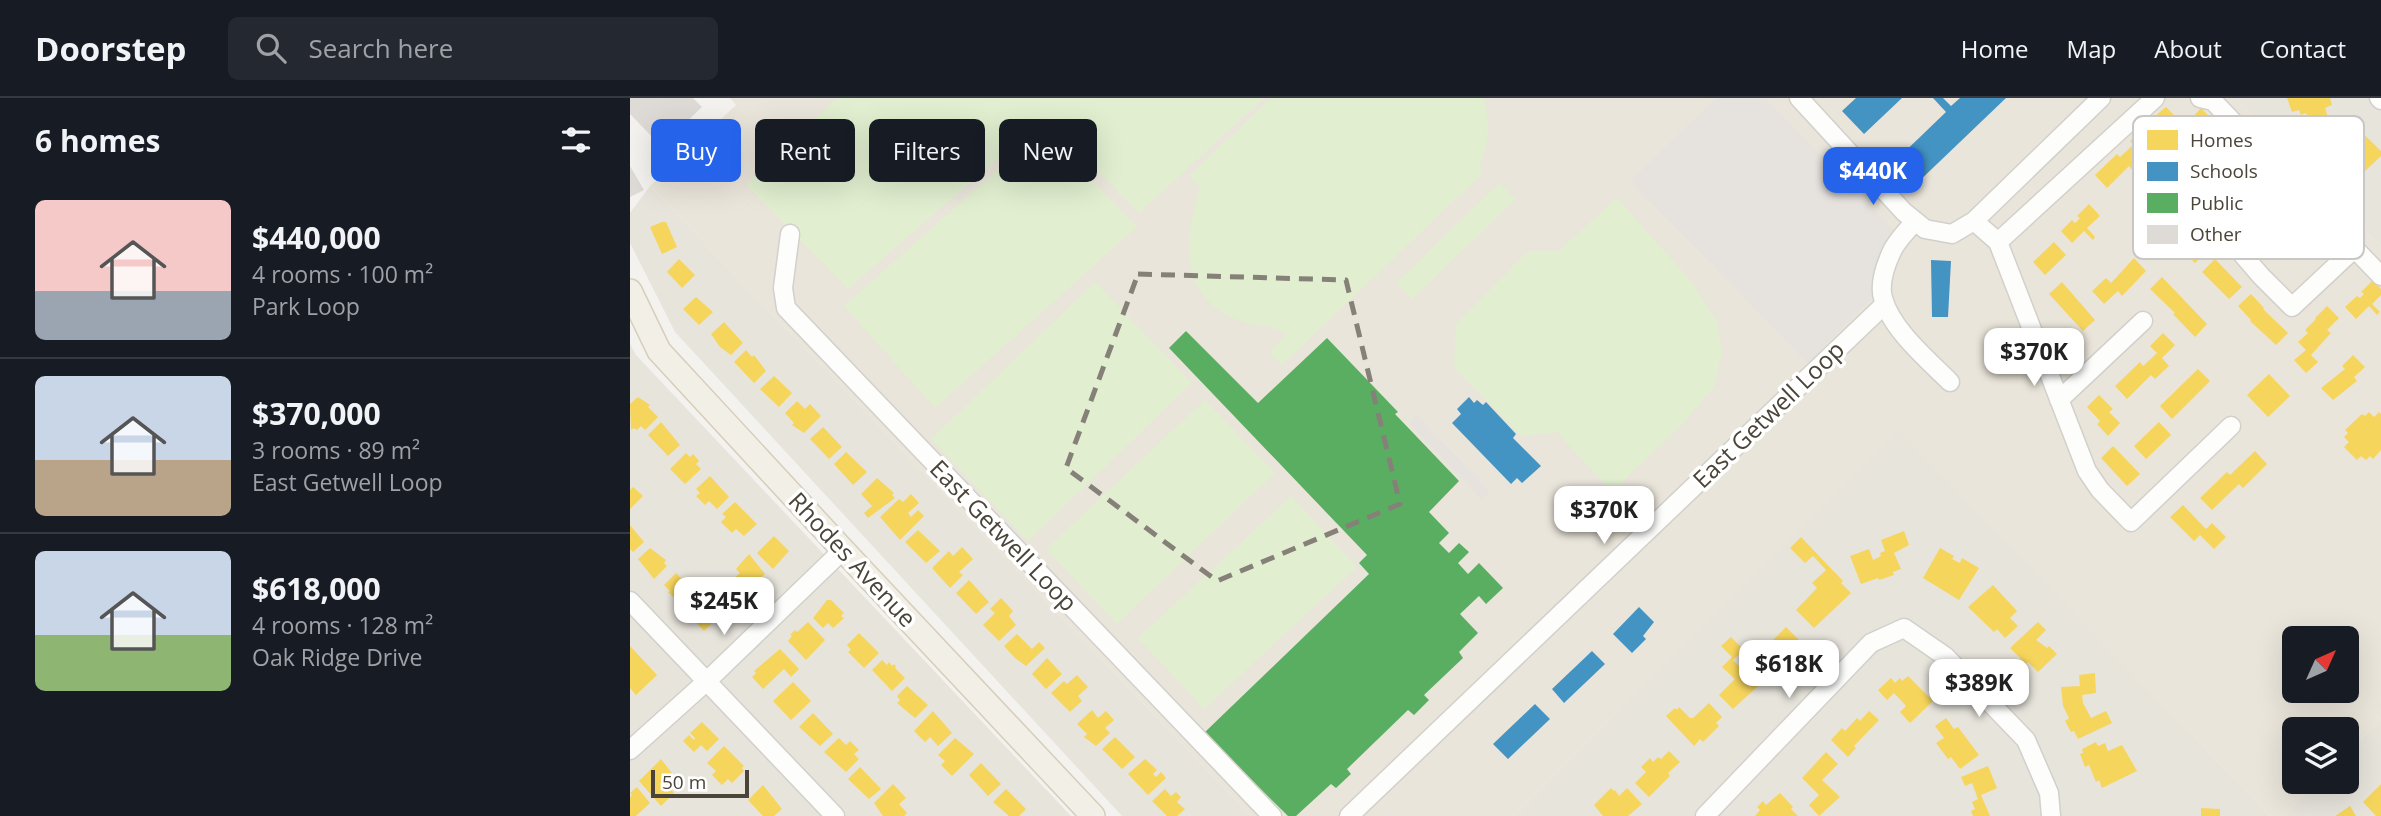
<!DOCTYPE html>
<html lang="en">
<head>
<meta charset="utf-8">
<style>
  body { margin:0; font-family:"Open Sans",sans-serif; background:#242831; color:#f1f3f6; height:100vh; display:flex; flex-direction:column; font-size:26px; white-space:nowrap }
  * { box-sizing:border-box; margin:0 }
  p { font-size:23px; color:#9ea1a6 }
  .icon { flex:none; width:38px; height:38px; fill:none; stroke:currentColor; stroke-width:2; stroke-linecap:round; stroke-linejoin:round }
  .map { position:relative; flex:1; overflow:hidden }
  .details { display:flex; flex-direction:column; background:#171b24; width:630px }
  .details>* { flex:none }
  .top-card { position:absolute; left:21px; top:21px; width:665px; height:63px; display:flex; gap:14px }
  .needle { width:46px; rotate:45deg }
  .tools { position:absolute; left:1652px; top:528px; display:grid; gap:14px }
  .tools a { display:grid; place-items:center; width:77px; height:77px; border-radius:10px; background:#171b24; box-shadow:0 7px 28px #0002; font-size:35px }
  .scale { position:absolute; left:21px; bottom:18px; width:98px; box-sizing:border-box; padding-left:7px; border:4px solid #4b4439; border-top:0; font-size:19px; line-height:24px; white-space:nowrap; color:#4b4439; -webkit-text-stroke:5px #fff; paint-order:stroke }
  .price { position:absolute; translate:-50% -60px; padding:0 16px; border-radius:14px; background:#fff; color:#222; font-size:23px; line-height:46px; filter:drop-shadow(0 2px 4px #0008) }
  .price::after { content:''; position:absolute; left:50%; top:42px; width:21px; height:16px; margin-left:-10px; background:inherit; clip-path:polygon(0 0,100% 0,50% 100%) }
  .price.active { background:#2563eb; color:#fff }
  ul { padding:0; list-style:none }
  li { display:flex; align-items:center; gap:21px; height:175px; padding:0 35px }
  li+li { border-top:2px solid #363941 }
  li span { display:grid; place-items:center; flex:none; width:196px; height:140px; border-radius:10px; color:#555 }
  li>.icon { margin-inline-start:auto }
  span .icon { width:84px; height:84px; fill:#fffc; stroke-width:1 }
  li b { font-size:30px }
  h2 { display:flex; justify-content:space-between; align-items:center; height:84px; padding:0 35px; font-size:30px }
  .chip { padding:0 24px; border-radius:10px; background:#171b24; box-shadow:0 7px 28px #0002; font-size:24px; line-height:63px }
  .chip.active { background:#2563eb; color:#fff }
  header { display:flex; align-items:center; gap:42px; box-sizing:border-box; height:98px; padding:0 35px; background:#171b24; border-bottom:2px solid #363941 }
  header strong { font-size:33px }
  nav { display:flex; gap:38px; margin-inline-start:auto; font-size:24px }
  .search { width:490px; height:63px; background:#242831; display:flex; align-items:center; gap:18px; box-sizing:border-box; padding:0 24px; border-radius:10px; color:#9ea1a6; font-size:26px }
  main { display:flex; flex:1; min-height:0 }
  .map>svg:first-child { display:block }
  .residential { fill:#e7e4dc }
  .education { fill:#eae5da; fill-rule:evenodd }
  .green { fill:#e1eecf }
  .parking { fill:#e6e3df }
  .homes { fill:#f6d55c }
  .schools { fill:#4393c3 }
  .public { fill:#5aae61 }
  .building { fill:#dedbd6 }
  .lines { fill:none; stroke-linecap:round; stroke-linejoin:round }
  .minor-casing { stroke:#d2d0cb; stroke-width:21 }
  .major-casing { stroke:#d6cebb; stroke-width:26 }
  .minor { stroke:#fdfdfc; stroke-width:18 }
  .major { stroke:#f2efe6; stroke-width:23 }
  .marked { fill:none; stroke:#868178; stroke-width:5; stroke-dasharray:14 9; stroke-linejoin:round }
  .labels { text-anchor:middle; stroke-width:7; stroke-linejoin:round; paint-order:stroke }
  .street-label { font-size:24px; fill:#4b4439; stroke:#fff }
  .key { fill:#fff; stroke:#c9c7c4; stroke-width:2 }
  .key-label { font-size:19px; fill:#4b4439 }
</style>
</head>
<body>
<header>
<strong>Doorstep</strong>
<div class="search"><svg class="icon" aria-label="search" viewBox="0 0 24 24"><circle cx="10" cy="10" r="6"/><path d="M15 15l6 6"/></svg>Search here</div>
<nav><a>Home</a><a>Map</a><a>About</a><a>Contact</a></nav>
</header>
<main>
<section class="details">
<h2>6 homes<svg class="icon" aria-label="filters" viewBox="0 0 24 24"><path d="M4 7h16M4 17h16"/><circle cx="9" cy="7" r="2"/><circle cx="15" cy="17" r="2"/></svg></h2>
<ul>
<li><span style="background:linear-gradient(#f6c9c9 65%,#9aa5b1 0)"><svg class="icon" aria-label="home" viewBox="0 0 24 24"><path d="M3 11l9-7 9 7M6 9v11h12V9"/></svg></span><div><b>$440,000</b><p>4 rooms · 100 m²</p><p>Park Loop</p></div></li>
<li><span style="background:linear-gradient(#c9d6e8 60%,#b9a48a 0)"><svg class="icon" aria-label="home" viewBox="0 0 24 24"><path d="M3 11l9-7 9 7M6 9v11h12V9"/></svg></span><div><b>$370,000</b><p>3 rooms · 89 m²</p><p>East Getwell Loop</p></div></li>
<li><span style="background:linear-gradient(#c9d6e8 60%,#8fb573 0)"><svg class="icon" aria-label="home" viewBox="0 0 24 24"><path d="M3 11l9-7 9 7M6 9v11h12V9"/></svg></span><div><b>$618,000</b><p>4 rooms · 128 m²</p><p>Oak Ridge Drive</p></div></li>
</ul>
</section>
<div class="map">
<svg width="1751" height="718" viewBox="0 0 1751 718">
  <rect width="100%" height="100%" fill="#f4f2ee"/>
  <path class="residential" d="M1606,0H1751V148Z
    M20,88L621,718H492L45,234L0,145V115Z
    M0,246L6,257L441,718H0Z
    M1269,332L1640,718H884Z
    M1751,621V718H1653L1687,684H1717V655Z"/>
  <path class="education" d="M100,0H1606L1751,148V621L1717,655V632H1664V684H1687L1653,718H1640L1269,333L884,718H621L20,88L106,7ZM1664,541H1717V593H1664Z"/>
  <path class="green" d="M207,0H634L509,115L415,19L218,191L116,87Z
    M641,0H854C861,25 858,47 849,70L853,75L652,267L639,254L656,237C646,226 630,230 616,225C549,204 552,144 570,90L559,78Z
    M413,31L507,129L305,310L214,208Z
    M869,85L886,101L782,201L766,185Z
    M987,100L1061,183L1087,224L1092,255L1084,289L1054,324L982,394L927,334L891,338L824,269L826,226L898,153H929Z
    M465,184L562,285L398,443L301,341Z
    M575,302L645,375L487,526L416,451Z
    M661,398L727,469L574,611L508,540Z"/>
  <path class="parking" d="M1086,0H1135L1264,133L1248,169L1246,196L1178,265L1000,83Z
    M787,317L860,394L852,402L779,325Z"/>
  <path class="homes" d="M1657,0H1700L1702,7L1695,10L1699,23L1681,30L1676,15L1671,17L1669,12L1662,14Z
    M1536,9L1548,21L1512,55L1515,59L1502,72L1499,68L1477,90L1465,77L1487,56L1490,59L1503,47L1500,43L1511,33L1509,31Z
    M1571,10L1598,38L1585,50L1559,23Z
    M1717,20L1751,53V58L1735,73L1718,54L1706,66L1692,52L1705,40L1701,36Z
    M1459,106L1470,118L1457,130L1465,139L1463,142L1454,133L1442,145L1431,133L1442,122L1445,125L1450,120L1447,118Z
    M1540,114L1577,153L1565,165L1551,151L1552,150L1528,127Z
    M32,124H36L47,149L32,156L20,129Z
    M1424,144L1436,157L1415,177L1403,164Z
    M1504,160L1516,173L1492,198L1488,193L1474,206L1462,193L1476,180L1481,185Z
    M49,161L65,177L52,190L37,174Z
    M1585,161L1612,189L1599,201L1572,174Z
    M1532,179L1577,226L1565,239L1543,216L1545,215L1520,191Z
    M1743,182L1751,191V197L1742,206L1750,214L1747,217L1739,208L1726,221L1715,209L1727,198L1730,200L1734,196L1731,194Z
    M1432,184L1465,222L1453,233L1419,196Z
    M1621,196L1634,210L1633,211L1658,235L1646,247L1620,223L1621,222L1608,208Z
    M66,199L83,214L69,227L53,211Z
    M1697,208L1709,220L1697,232L1701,235L1681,257L1688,264L1676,275L1664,262L1676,252L1668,244L1678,235L1675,232L1686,221L1685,220Z
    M94,224L113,245L101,257L90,249L81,236Z
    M1533,235L1545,247L1532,260L1539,268L1525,281L1521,277L1497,301L1485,288L1510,264L1513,268L1527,255L1520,248Z
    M116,252L122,259L124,257L136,273L124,285L104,264Z
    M1723,257L1735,269L1724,279L1727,283L1703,302L1691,290L1715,271L1712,268Z
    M1568,271L1580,283L1542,321L1530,308Z
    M1639,276L1660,298L1638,319L1617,297Z
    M144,278L162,295L149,309L130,291Z
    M1469,297L1483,311L1479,314L1490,325L1478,338L1467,326L1470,323L1457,309Z
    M8,299L20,307L18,309L28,319L15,332L11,328L7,332L4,330L1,332L0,306Z
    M167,303L175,311L180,306L191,318L174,335L162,327L164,325L155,315Z
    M1739,314L1744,319L1749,314L1751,316V352L1743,361L1740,358L1736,362L1731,358L1727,362L1714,349L1719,344L1714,339L1718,335L1715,332L1732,316L1735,318Z
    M31,324L50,347L38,358L18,337Z
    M1529,324L1541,337L1516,361L1504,348Z
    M193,329L212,349L199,361L180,341Z
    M1483,348L1510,376L1497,388L1471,360Z
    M1625,353L1637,366L1613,390L1609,386L1582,412L1570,400L1597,374L1600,377Z
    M216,354L237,374L223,387L204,366Z
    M56,355L60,359L63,356L69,363L66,366L71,371L55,386L40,371Z
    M80,378L99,399L87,411L79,403L75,407L66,398L70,395L66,391Z
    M247,380L264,395L262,397L265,400L238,420L234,415L242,408L231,396Z
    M3,389L13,398L0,411V392Z
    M281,396L289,405L278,415L281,419L288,412L294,418L270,442L250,419L269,401L273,404Z
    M105,404L127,426L114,438L106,431L102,435L91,424L96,419L92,416Z
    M1553,407L1576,431L1582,425L1596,439L1584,451L1570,437L1564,443L1540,419Z
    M0,427L14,444L3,454L0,451Z
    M288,432L310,453L296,465L275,444Z
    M1274,433L1279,447L1264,455L1271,471L1263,474L1264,477L1249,482L1248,480L1231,486L1220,458L1239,451L1243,462L1251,458L1250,455L1255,453L1251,442Z
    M144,438L159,453L143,471L127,455Z
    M1171,439L1213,483L1211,485L1221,495L1184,530L1166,512L1187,490L1182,485L1196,472L1183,458L1175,465L1160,450Z
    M332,449L343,461L329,474L333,477L320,490L302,470L319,453L323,458Z
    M20,450L36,462L34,465L37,468L24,481L8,461Z
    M1310,450L1324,458L1322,461L1330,465L1332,460L1349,470L1329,502L1293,480Z
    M119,456L135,476L130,481L133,483L127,488L125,487L114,495L102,482L110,475L106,471Z
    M46,475L63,493L50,505L38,494L40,493L34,487Z
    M339,482L359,504L346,516L326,495Z
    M1363,487L1387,513L1380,520L1388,528L1375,540L1367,531L1364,534L1338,509Z
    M82,489L88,495L91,492L103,505L74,533L55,513L61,507L69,515L71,513L63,504L67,500L69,502Z
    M371,500L383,513L379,518L386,527L369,543L353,527L365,515L360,511Z
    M197,502H201L214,515L211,518L214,520L203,530L198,525L193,530L183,520Z
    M178,524L195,542L176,562L158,543L162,538L160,537L165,532L167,534Z
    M1408,524L1416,532L1406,542L1417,550L1419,548L1427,556L1408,574L1398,564L1396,566L1380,550Z
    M1156,529L1169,542L1149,564L1148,563L1140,571L1127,558Z
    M229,535L249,555L234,570L218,554L221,552L217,547Z
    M387,536L402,551L409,544L415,550L396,568L385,560L374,548Z
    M1101,539L1114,552L1103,562L1128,588L1103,611L1089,597L1105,581L1092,569L1102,559L1091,548Z
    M0,548L27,577L6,597L0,590Z
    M150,551L169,571L161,579L154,571L133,591L122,579L126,575L124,573Z
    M417,560L432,576L416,591L402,576Z
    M252,562L257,567L259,564L262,568L264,566L266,568L265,570L275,580L262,593L242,572Z
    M1465,575L1466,595L1452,597L1453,605L1461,620L1476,613L1482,625L1448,641L1444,633L1441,634L1435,623L1439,620L1433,608L1431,589L1450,588L1449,577Z
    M447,577L458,589L448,598L452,603L440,614L421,595L434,583L437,586Z
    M1278,578L1303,603L1280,625L1270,614L1276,608L1264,595L1257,602L1248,592L1261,580L1265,585L1270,580L1272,583Z
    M163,584L181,603L161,622L143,603Z
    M277,588L298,607L285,620L267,605L270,602L267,598Z
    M1079,605L1092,619L1086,625L1089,628L1073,644L1070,641L1064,648L1036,618L1045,610L1047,612L1049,609L1060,620H1063Z
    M462,612L468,620L476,613L484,622L475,630L480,635L466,648L454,639L457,636L447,626Z
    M303,613L322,635L308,648L300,639L295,644L284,633Z
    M1239,613L1249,622L1224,648L1226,650L1218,659L1201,642L1212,630L1215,633L1227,620L1230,623Z
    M183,615L203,636L190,648L169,629Z
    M1316,620L1324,631L1328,629L1349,657L1330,671L1321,659L1318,661L1306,645L1314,640L1305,628Z
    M72,624L89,641L77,653L71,647L64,654L53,643L59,637L64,642L65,640L60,635Z
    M485,639L505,659L492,671L472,651Z
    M209,640L216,647L220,643L229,652L224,656L229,661L216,674L194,654Z
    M325,640L344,656L322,678L311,667L315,663L308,657Z
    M1466,644L1468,648L1475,645L1478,653L1492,647L1507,673L1472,690L1469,682L1466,684L1459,667L1455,669L1450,656L1453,655L1452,651Z
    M94,648L114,668L112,670L114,673L102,685L98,681L92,687L82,677L86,673L77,665Z
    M1039,653L1050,664L1038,675L1040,678L1019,699L1005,685L1016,674L1011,669L1020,660L1023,664L1028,659L1031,661Z
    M1196,654L1208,666L1192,682L1210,699L1189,718L1179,707L1189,697L1172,680Z
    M31,661L45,679L37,687L44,695L31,708L9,683Z
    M515,661L527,672L523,676L526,679L531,674L536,680L518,697L498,676Z
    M351,665L371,686L358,698L339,677Z
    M1358,668L1367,690L1351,697L1360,718H1343L1341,713L1345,711L1342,704L1348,701L1342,685L1335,688L1331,679Z
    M230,669L251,691L239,701L218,681Z
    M263,686L276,700L269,706L277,715L274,718H253L244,705Z
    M1751,686V718H1746L1733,704Z
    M133,687L152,711L144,718H133L118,702Z
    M7,689L20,705L6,718H0V699L2,697L0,695Z
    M981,690L984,693L985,692L989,698L997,690L1012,706L998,718H973L964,707Z
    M376,691L396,711L389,718H379L363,704Z
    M535,691L541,698L546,694L551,699L547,704L555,711L547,718H537L522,703Z
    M1150,695L1163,709L1161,711L1168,718H1125L1130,712L1127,709L1133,703L1136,707Z
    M1720,708L1726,718H1705Z
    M1571,710L1590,711V718H1571Z"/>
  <path class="schools" d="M1226,0H1272L1234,36L1212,13Z
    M1303,0H1313L1321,8L1330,0H1376L1284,88L1275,79L1272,82L1268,77L1271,74L1263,65L1316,14Z
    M1301,162L1321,163L1318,219H1302Z
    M839,299L844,305L847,302L853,307L856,304L886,336L883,340L911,368L892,385L887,380L881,386L822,325L831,316L827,311Z
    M1009,509L1024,524L1013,538L1016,541L1002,555L983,536Z
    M962,553L975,566L934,605L922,591Z
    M905,606L920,621L878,661L863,646Z"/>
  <path class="public" d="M556,233L628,305L697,240L768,314L765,316L829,383L799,414L819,435L809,445L819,455L829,445L839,454L828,465L838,476L849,465L873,490L856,506L849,498L830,516L848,535L829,554L833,560L794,597L799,602L784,617L778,612L717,671L721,676L706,690L701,686L666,718H658L574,635L739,476L729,465L737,457L539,250Z"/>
  <path class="building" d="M0,0H63L72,9L31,48L0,16Z
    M0,68L14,92L0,99Z"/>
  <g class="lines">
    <g class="minor-casing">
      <path id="minor" d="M1169,0L1274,114L1295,131L1322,136L1344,123L1471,0
        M1570,0L1583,3L1751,178
        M1749,0L1751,2
        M1626,50L1571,108L1631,178L1662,209L1725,150
        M1285,123C1278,132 1267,142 1262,153C1256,166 1249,186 1253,200C1261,231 1298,262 1320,284
        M1344,123L1368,144L1457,373L1470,392L1501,424L1601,328
        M160,136L153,190L156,210L642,718
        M1368,144L1525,0
        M1429,302L1513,223
        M0,503L205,718
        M0,652L77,583L213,452
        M719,718L1255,206
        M1075,718L1241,545L1274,530L1316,559L1396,642L1419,695L1421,718"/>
    </g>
    <g class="major-casing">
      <path id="major" d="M0,193L29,253L213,452L463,718"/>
    </g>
    <use href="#minor" class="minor"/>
    <use href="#major" class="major"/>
  </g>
  <path class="marked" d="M508,176L716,182L770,406L587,483L436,370Z"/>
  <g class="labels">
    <g class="street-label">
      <text transform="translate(1139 317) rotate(-44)" y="8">East Getwell Loop</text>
      <text transform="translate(373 438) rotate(46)" y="8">East Getwell Loop</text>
      <text transform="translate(222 462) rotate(47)" y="8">Rhodes Avenue</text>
    </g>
  </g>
  <rect x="1503" y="18" width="231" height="143" rx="10" class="key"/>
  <rect x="1517" y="32" width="31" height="20" fill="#f6d55c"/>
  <rect x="1517" y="64" width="31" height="19" fill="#4393c3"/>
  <rect x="1517" y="95" width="31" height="20" fill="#5aae61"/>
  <rect x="1517" y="127" width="31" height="19" fill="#dedbd6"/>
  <g class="key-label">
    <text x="1560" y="49">Homes</text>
    <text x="1560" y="80">Schools</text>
    <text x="1560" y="112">Public</text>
    <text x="1560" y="143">Other</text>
  </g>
</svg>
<div class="tools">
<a><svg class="needle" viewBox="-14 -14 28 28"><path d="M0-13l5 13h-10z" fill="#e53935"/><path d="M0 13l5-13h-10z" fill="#9ea1a6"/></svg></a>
<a><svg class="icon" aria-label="layers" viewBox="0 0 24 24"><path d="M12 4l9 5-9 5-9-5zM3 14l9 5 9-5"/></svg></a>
</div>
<div class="scale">50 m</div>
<b class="price active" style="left:1243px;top:109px">$440K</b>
<b class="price" style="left:1404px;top:290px">$370K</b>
<b class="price" style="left:974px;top:448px">$370K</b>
<b class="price" style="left:94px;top:539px">$245K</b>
<b class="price" style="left:1159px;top:602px">$618K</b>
<b class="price" style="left:1349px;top:621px">$389K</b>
<div class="top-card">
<a class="chip active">Buy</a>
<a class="chip">Rent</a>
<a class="chip">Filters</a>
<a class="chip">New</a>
</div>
</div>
</main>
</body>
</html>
